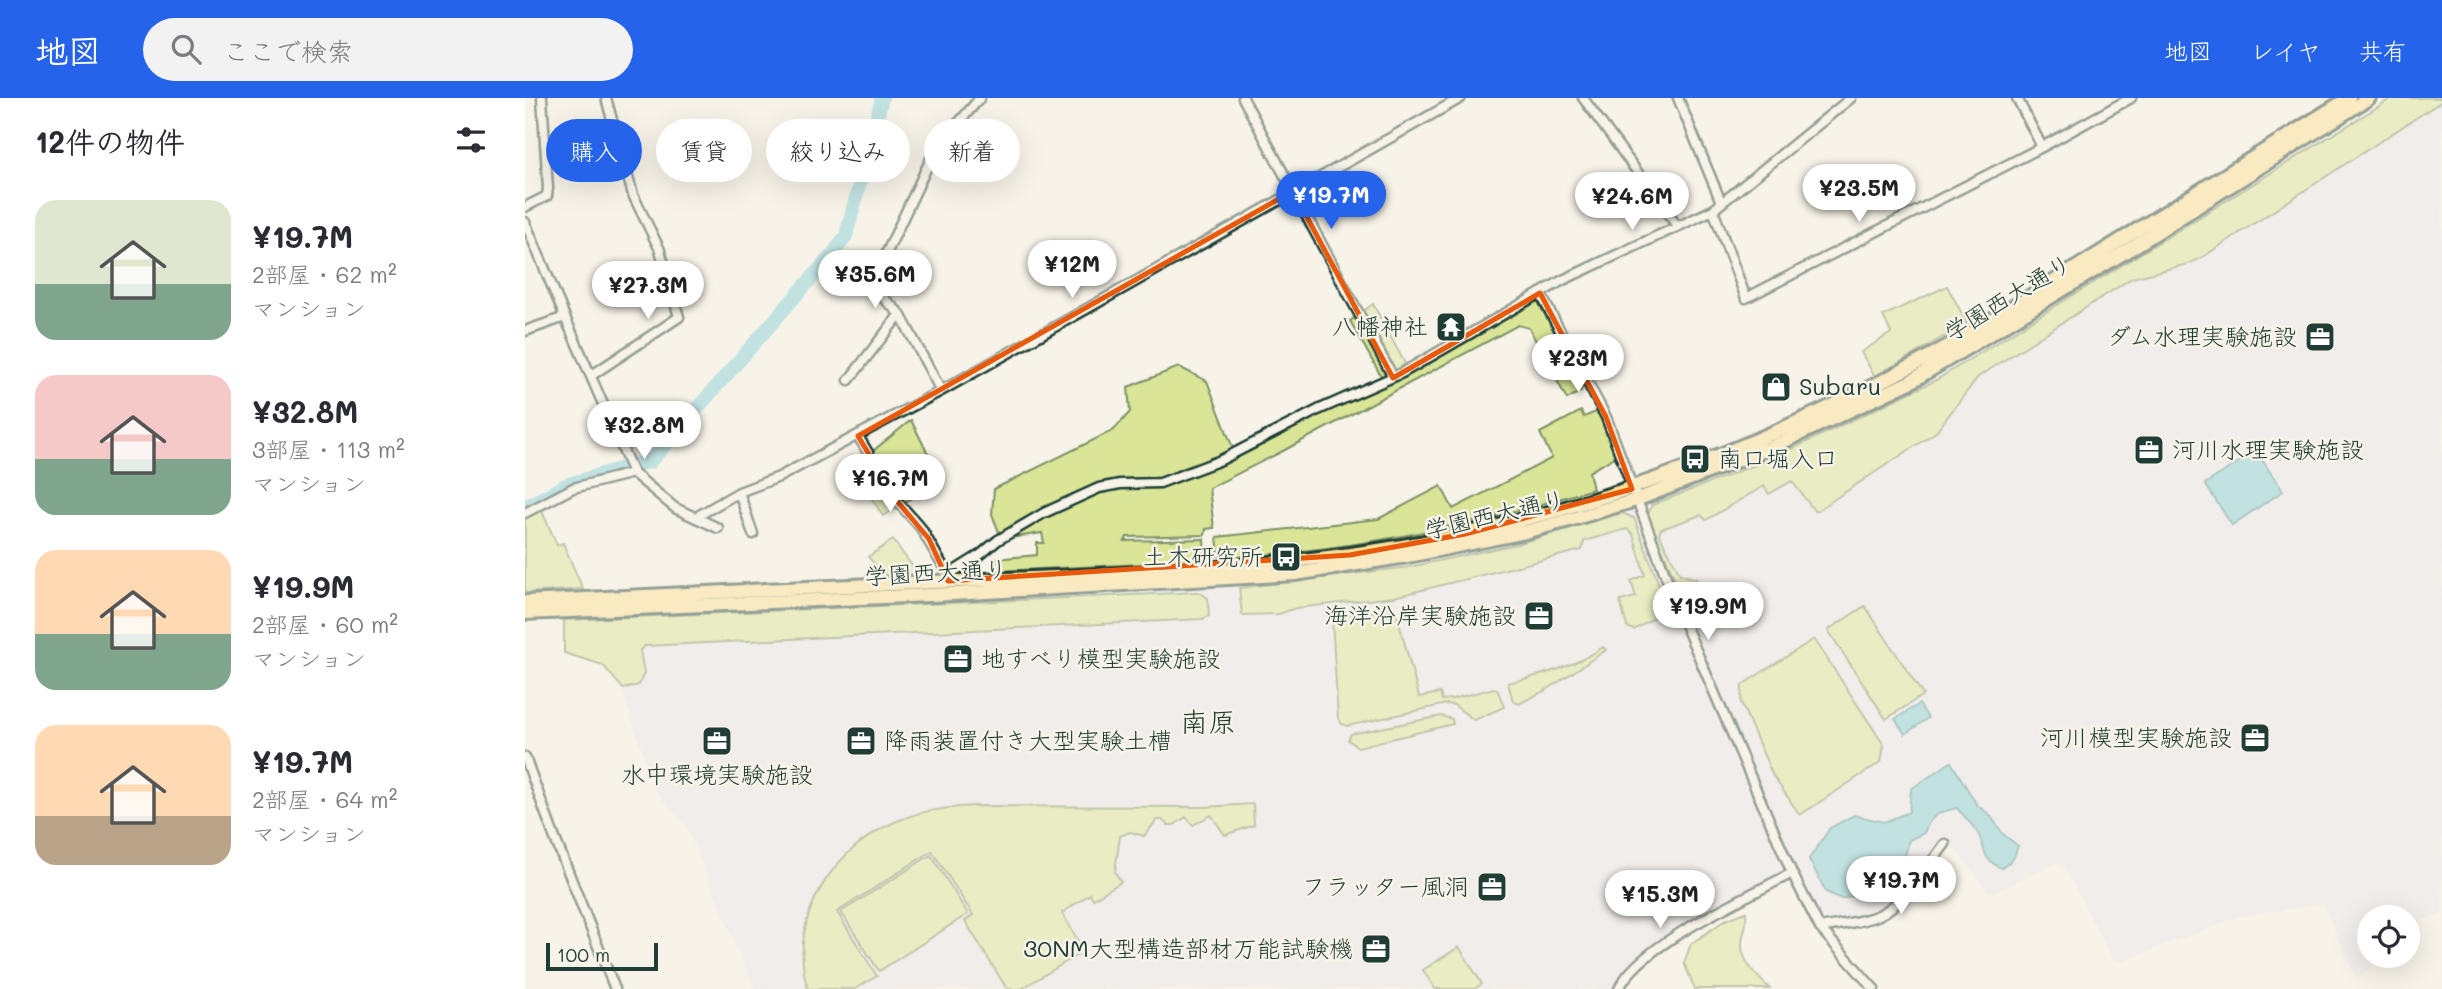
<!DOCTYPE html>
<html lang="ja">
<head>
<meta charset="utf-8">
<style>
  body { margin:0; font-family:Mali,"Klee One",sans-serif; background:#f2f2f3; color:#2b2b33; height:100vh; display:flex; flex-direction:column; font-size:26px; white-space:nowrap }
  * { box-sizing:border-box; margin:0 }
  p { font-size:23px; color:#7c7c81 }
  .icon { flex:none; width:38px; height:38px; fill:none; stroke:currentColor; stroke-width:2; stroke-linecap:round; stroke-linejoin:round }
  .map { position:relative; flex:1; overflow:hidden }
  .details { display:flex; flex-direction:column; background:#fff; width:525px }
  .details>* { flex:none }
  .top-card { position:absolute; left:21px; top:21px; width:665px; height:63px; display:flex; gap:14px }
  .fabs { position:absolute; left:1832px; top:807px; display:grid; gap:14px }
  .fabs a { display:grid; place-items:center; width:63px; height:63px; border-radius:50%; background:#fff; box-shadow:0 7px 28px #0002; font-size:35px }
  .scale { position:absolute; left:21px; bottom:18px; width:112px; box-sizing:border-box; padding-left:7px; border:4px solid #1f3d34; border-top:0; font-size:19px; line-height:24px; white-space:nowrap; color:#1f3d34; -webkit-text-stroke:5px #f7f3e8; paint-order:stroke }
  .price { position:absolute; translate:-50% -60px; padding:0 16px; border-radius:24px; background:#fff; color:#222; font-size:23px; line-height:46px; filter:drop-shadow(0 2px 4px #0008) }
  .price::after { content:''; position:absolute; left:50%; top:42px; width:21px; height:16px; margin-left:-10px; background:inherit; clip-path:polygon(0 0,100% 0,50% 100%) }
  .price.selected { background:#2563eb; color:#fff }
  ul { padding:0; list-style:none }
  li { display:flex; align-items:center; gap:21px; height:175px; padding:0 35px }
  li span { display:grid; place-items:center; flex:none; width:196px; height:140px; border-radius:21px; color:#555 }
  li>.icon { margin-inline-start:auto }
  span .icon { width:84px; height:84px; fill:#fffc; stroke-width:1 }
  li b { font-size:30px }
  h2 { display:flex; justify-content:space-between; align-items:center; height:84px; padding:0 35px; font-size:30px }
  .chip { padding:0 24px; border-radius:32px; background:#fff; box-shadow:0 7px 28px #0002; font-size:24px; line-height:63px }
  .chip.selected { background:#2563eb; color:#fff }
  header { display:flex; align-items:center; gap:42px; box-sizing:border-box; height:98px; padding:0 35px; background:#2563eb; color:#fff }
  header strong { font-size:33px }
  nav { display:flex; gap:38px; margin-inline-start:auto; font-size:24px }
  .search { width:490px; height:63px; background:#f2f2f3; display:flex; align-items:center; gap:18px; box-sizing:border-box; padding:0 24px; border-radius:38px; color:#7c7c81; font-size:26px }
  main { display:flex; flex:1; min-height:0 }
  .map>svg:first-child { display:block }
  .built { fill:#e9e6ed }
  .green { fill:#dae598; stroke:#7c9166; stroke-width:2 }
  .water { fill:#7fcfd9; stroke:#599597; stroke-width:2 }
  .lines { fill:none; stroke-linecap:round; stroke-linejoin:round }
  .river { stroke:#7fcfd9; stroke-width:14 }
  .minor-casing { stroke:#1f3d34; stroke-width:13 }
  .highway-casing { stroke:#1f3d34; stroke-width:18 }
  .minor { stroke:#f7f3e8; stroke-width:8 }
  .highway { stroke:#fadf96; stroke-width:12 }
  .marked { fill:none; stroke:#e8590c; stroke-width:5; stroke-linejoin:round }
  .labels { text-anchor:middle; stroke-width:5; stroke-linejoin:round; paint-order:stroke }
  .street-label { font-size:24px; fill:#1f3d34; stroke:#f7f3e8 }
  .poi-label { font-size:24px; fill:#1f3d34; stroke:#f7f3e8; text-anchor:end }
  .quarter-label { font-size:28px; fill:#1f3d34; stroke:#f7f3e8 }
</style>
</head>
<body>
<header>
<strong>地図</strong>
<div class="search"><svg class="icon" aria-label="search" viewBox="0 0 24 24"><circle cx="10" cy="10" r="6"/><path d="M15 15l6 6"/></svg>ここで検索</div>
<nav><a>地図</a><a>レイヤ</a><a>共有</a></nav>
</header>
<main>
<section class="details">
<h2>12件の物件<svg class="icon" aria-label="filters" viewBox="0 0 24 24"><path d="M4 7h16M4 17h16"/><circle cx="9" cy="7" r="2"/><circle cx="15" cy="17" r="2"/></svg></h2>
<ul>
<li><span style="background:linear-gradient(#dfe7d0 60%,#7fa58c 0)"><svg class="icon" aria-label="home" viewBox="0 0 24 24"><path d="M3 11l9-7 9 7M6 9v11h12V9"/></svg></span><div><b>¥19.7M</b><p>2部屋 · 62 m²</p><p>マンション</p></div></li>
<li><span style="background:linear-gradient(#f6c9c9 60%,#7fa58c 0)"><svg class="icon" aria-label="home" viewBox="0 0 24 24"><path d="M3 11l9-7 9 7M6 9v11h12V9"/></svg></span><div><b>¥32.8M</b><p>3部屋 · 113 m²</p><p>マンション</p></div></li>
<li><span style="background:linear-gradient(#ffd9b3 60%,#7fa58c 0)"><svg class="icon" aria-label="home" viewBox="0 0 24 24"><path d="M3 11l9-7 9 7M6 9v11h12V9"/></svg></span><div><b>¥19.9M</b><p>2部屋 · 60 m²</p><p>マンション</p></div></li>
<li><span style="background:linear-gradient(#ffd9b3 65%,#b9a48a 0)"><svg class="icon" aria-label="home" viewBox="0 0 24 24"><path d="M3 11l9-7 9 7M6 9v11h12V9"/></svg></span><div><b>¥19.7M</b><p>2部屋 · 64 m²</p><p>マンション</p></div></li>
</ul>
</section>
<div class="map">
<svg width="1917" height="891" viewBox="0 0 1917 891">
  <rect width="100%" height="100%" fill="#f7f3e8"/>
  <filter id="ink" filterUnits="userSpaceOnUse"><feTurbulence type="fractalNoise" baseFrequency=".0143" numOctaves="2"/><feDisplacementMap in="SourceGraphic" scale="14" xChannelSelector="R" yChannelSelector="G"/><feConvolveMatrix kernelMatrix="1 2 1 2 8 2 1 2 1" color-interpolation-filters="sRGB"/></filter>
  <g filter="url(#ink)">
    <path class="built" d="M1865,0H1917V815L1900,821L1883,832V819H1844V858H1857L1835,879L1830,877L1798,806L1716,818L1595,864L1588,862L1539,768L1531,764L1470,795L1463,793L1423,742L1420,741L1389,782L1350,815L1305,822L1296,817L1272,767L1154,830L1102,867L1088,891H229L161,726L131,694L73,520L712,488L885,468L991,445L1067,424L1126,406L1247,359L1410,281Z"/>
    <path class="green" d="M1867,0H1917V3L1676,160L1663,166L1607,180L1453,279L1411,334L1290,414L1267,383L1244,396L1239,388L1181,422L1176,417L1136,431L1134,436L1155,476L1171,481V491L1158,499L1122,418L1127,407L1248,360L1411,282Z
      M1422,188L1442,225L1350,279L1336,254L1366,235L1358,218Z
      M1012,202L1058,286L1056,293L1042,301L1004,230L993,227L756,354L684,390L689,430L681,431L680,437L602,439L600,443L679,441L680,463L471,473L470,461L512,457V445H519L517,435L479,441L476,439L467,416L469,391L589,332L605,314L603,289L654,269L682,283L709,353L860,285L825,223L848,206L884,273Z
      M1056,313L1059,319L1071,314L1074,317L1091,358L1064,374L1068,391C947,428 823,453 696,460L694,458L692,439L853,421L916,388L928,411L1027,360L1015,335Z
      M386,322L416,382L358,418L334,381L348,374L344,368L343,357Z
      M16,411L32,447L38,445L58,491L0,495V420Z
      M1097,415L1109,420L1143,511L1109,532L1102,529L1095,503L1111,499L1106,483L1120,477L1108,436L1102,431L1059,443L1057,452L869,499L771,510L754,516L717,517L714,490L884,469L992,446Z
      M368,442L393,476L360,477L343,459Z
      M674,494L683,500L684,518L678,521L120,548L115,552L119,575L114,587L98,591L78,567L39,555V522Z
      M1340,508L1398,597L1361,621L1303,532Z
      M867,512L872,517L894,599L915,595L917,602L927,601L969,590L973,593L979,609L949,622L929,607L922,606L822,628L817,626L813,620L807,521L811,517Z
      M1289,541L1359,647L1356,664L1275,717L1248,678L1216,605L1217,587Z
      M1078,549L1081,552L1023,591L994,606L988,603L983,585C1017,577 1049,569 1078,549Z
      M916,618L927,621L928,626L833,649L823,642L826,636Z
      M728,706L729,727L700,737L686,717L668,727L661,719L649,727H643L637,722H632L619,738L605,734L595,738L590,774L596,784L568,801L565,796L537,815L559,853L496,891H482L440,823L448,817L407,753L312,814L352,878L330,891H283C260,818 312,744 380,720C403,711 425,710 449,708L679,709Z
      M406,757L443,816L354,873L316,814Z
      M1221,814C1223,830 1216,838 1217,848C1218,866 1233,879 1245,891H1170L1159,865L1166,846L1200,822Z
      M934,849L957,886L949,891H910L898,872Z"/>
    <path class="water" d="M1731,353L1758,393L1707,427L1680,386Z
      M1394,606L1403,620L1380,636L1370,621Z
      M181 642a11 11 0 1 1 22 0a11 11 0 1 1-22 0Z
      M1426,664L1452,707L1465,717L1478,736L1493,748L1488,761L1477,770C1454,762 1462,746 1450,731C1445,724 1438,717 1432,710C1414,714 1406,716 1399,735L1384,742C1376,784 1354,790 1316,801L1301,794L1284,761L1305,730L1329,717L1359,724L1384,714L1386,691Z"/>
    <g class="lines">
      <path class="river" d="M310,153L321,138L357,0
        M109,367L125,364L305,159
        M0,409L41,387L101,369"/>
      <g class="minor-casing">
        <path id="minor" d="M718,0L868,279
          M1058,0L1152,128
          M1153,0L1196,104
          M1492,0L1517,49
          M0,109L22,98L23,90L17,0
          M1188,112L1221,200L1517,49L1606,0
          M0,124L40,219
          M1015,195L1081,319L1152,508L1267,775L1295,830L1349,891
          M0,233L40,219L108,375L150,410L193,430
          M67,277L154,219L135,152L108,97L81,0
          M324,282L375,216
          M416,293L375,216L346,188L410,52L455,0
          M333,338L372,403L396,430L423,477
          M214,394L228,436
          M0,415L48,390L108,375
          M171,419L214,394L254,379L416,293L936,0
          M423,483V477L455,457L473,442L519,415L574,390L595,386L635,385L696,362L793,312L877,275L1038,182L1188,112L1326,0
          M0,659L29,738L90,891
          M1295,830C1314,826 1336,825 1354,817C1378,806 1404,767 1420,746
          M1094,891C1114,846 1223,799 1267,775"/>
      </g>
      <g class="highway-casing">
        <path id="highway" d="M0,504C144,497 289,489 433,483C602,476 773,472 939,436C1117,397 1287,326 1445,236L1824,0
          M0,515L427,496L770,476L888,457L1000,434L1044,422L1111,402L1249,348L1385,284L1600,154L1844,0"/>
      </g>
      <use href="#minor" class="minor"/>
      <use href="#highway" class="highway"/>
    </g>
  </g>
  <path d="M0 0H1917V891H0ZM768,93L868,280L1015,195L1081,319L1107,391L940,436L825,457L423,483L404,441L372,403L333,338Z" fill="#f7f3e8" fill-opacity=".55" fill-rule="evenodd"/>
  <path class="marked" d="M768,93L868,280L1015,195L1081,319L1107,391L940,436L825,457L423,483L404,441L372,403L333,338Z"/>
  <defs>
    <g id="temple-square" transform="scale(1.575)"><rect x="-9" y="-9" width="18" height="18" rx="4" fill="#1f3d34" stroke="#f7f3e8"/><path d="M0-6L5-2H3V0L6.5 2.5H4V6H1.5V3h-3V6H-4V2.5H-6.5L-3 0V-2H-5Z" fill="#fff"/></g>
    <g id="office-square" transform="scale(1.575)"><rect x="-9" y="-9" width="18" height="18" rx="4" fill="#1f3d34" stroke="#f7f3e8"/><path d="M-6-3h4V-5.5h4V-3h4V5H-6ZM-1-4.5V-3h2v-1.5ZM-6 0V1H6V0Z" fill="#fff"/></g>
    <g id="shop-square" transform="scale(1.575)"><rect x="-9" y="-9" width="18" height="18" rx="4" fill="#1f3d34" stroke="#f7f3e8"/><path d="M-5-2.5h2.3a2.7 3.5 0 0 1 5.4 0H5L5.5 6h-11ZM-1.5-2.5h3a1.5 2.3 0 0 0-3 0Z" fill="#fff"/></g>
    <g id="bus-square" transform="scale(1.575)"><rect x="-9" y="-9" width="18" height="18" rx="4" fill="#1f3d34" stroke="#f7f3e8"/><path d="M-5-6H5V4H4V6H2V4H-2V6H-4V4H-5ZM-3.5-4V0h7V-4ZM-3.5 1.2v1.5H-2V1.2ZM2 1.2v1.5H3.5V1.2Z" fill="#fff"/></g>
  </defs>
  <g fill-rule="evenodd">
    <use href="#temple-square" x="926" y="229"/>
    <use href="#office-square" x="1795" y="239"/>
    <use href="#shop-square" x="1251" y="289"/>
    <use href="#office-square" x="1624" y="352"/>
    <use href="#bus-square" x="1170" y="361"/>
    <use href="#bus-square" x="761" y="459"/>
    <use href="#office-square" x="1014" y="518"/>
    <use href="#office-square" x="433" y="561"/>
    <use href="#office-square" x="1730" y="640"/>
    <use href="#office-square" x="192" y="643"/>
    <use href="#office-square" x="336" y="643"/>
    <use href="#office-square" x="967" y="789"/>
    <use href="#office-square" x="851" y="851"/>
  </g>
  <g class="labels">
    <g class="street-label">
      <text transform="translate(1483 200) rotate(-31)" y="8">学園西大通り</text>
      <text transform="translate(970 417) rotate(-13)" y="8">学園西大通り</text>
      <text transform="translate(411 475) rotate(-3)" y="8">学園西大通り</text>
    </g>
    <g class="poi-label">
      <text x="903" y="237">八幡神社</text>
      <text x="1772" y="247">ダム水理実験施設</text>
      <text x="1274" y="297" text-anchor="start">Subaru</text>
      <text x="1647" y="360" text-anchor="start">河川水理実験施設</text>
      <text x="1193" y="369" text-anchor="start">南口堀入口</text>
      <text x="738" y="467">土木研究所</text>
      <text x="991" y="526">海洋沿岸実験施設</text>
      <text x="456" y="569" text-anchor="start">地すべり模型実験施設</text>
      <text x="1707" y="648">河川模型実験施設</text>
      <text x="359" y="651" text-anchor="start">降雨装置付き大型実験土槽</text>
      <text x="192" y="685" text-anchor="middle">水中環境実験施設</text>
      <text x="944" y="797">フラッター風洞</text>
      <text x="828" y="859">30NM大型構造部材万能試験機</text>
    </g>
    <g class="quarter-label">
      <text x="683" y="634">南原</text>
    </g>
  </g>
</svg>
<div class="fabs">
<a><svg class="icon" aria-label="locate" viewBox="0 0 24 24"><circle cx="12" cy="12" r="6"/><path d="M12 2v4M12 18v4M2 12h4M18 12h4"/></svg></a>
</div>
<div class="scale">100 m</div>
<b class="price" style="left:1334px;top:126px">¥23.5M</b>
<b class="price selected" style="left:806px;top:133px">¥19.7M</b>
<b class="price" style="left:1107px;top:134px">¥24.6M</b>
<b class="price" style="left:547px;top:202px">¥12M</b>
<b class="price" style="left:350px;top:212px">¥35.6M</b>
<b class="price" style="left:123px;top:223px">¥27.3M</b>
<b class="price" style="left:1053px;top:296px">¥23M</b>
<b class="price" style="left:119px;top:363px">¥32.8M</b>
<b class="price" style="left:365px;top:416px">¥16.7M</b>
<b class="price" style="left:1183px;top:544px">¥19.9M</b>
<b class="price" style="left:1376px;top:818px">¥19.7M</b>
<b class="price" style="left:1135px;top:832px">¥15.3M</b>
<div class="top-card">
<a class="chip selected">購入</a>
<a class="chip">賃貸</a>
<a class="chip">絞り込み</a>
<a class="chip">新着</a>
</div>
</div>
</main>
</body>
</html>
